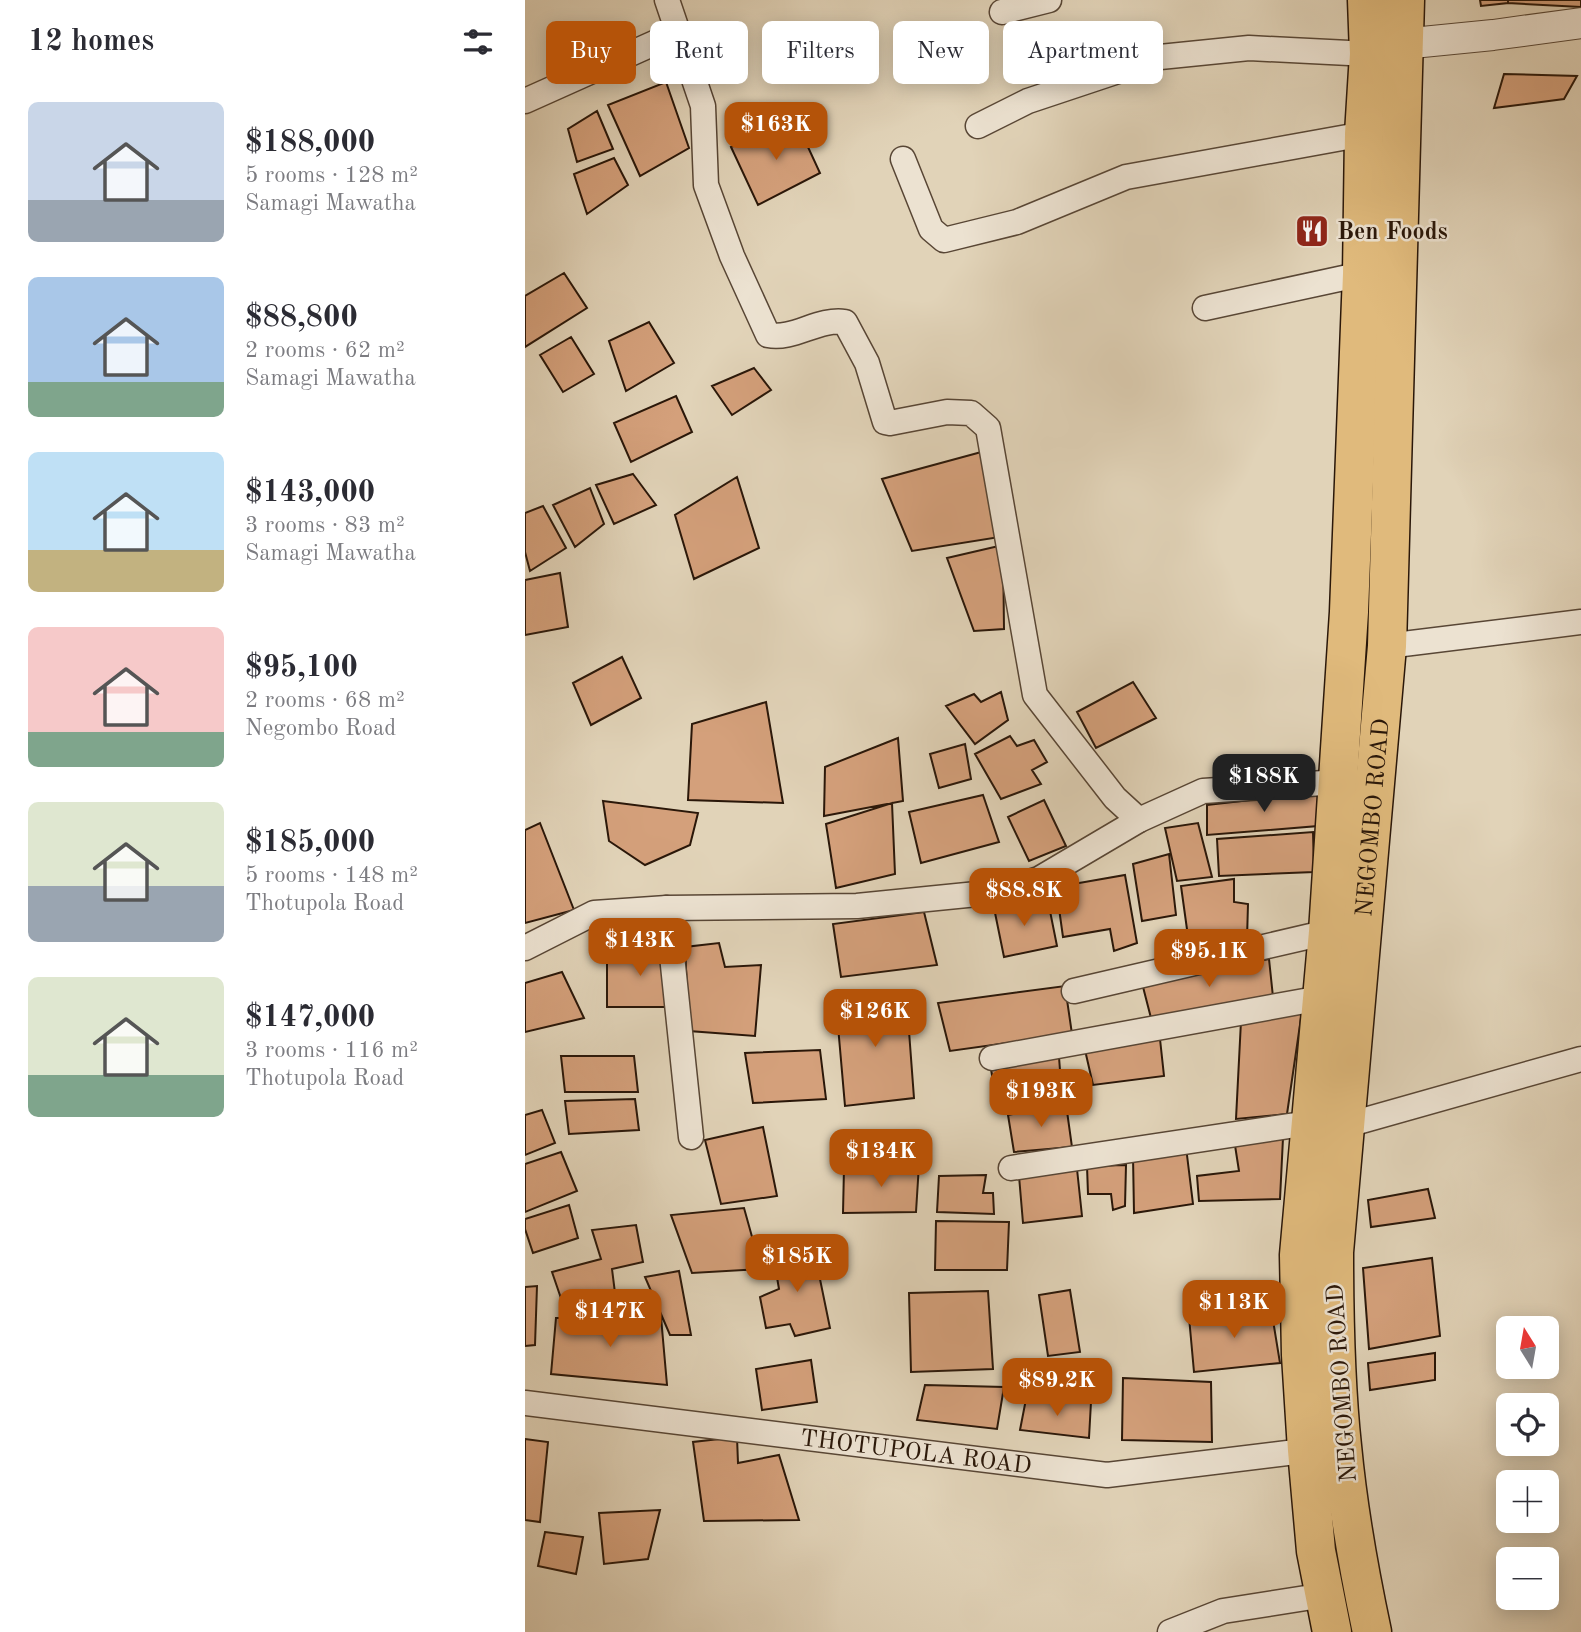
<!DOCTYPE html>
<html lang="en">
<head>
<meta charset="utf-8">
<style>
  body { margin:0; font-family:"Old Standard TT",serif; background:#f2f2f3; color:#2b2b33; height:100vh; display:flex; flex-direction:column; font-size:26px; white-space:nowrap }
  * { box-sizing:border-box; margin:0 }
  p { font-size:23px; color:#7c7c81 }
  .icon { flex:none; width:38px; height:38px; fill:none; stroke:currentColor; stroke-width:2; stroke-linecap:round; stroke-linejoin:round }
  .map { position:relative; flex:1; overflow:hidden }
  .sheet { display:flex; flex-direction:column; background:#fff; width:525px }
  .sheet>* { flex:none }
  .hud { position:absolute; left:21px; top:21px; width:665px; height:63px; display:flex; gap:14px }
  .needle { width:46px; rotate:349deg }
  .tools { position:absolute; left:971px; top:1316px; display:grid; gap:14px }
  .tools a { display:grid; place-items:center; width:63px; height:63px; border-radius:10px; background:#fff; box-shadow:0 4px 18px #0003; font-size:35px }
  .price { position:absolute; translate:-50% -60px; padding:0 16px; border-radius:14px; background:#b45309; color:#fff; font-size:23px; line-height:46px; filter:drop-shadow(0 2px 4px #0008) }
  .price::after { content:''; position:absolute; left:50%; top:42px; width:21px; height:16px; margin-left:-10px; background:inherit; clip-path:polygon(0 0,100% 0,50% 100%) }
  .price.on { background:#222; color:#fff }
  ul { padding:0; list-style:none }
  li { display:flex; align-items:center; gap:21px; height:175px; padding:0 28px }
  li span { display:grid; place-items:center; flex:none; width:196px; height:140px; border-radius:10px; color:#555 }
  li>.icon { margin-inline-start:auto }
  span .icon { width:84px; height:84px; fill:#fffc; stroke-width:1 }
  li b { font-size:30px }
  h2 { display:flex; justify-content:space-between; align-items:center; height:84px; padding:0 28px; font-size:30px }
  .chip { padding:0 24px; border-radius:10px; background:#fff; box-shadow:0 4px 18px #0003; font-size:24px; line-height:63px }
  .chip.on { background:#b45309; color:#fff }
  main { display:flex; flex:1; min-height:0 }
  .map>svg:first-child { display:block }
  .building { fill:#d4a07b; stroke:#2a1709; stroke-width:2 }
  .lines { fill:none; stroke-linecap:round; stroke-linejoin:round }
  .minor-casing { stroke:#584635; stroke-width:27 }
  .tertiary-casing { stroke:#584635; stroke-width:32 }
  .trunk-casing { stroke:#2a1709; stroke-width:41 }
  .minor { stroke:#ece2d1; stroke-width:24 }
  .tertiary { stroke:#ece2d1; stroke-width:30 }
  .trunk { stroke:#e0ba7c; stroke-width:38 }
  .labels { text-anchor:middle; stroke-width:5; stroke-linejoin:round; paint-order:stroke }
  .poi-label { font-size:24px; font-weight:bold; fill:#2a1709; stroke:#ece2d1; text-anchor:start }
  .street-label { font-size:24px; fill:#2a1709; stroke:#ece2d1 }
</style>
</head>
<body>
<main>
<section class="sheet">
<h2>12 homes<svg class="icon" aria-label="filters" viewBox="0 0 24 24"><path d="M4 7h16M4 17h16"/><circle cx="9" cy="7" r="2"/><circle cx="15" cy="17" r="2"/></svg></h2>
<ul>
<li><span style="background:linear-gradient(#c9d6e8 70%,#9aa5b1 0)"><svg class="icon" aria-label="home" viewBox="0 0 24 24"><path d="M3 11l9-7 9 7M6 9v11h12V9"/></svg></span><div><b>$188,000</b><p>5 rooms · 128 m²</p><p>Samagi Mawatha</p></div></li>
<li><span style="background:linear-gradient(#a9c7e8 75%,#7fa58c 0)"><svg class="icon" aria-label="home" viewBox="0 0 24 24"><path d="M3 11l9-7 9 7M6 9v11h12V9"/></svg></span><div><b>$88,800</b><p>2 rooms · 62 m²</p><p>Samagi Mawatha</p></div></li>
<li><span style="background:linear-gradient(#bfe0f5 70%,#c2b280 0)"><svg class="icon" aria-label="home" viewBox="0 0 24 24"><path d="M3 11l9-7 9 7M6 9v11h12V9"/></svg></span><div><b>$143,000</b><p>3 rooms · 83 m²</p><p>Samagi Mawatha</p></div></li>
<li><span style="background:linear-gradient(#f6c9c9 75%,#7fa58c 0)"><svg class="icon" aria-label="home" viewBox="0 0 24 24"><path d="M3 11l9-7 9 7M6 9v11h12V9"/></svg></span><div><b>$95,100</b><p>2 rooms · 68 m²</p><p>Negombo Road</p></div></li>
<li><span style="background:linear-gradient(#dfe7d0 60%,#9aa5b1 0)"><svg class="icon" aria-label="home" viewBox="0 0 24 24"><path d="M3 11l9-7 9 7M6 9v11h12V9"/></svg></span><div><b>$185,000</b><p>5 rooms · 148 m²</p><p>Thotupola Road</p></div></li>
<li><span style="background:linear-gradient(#dfe7d0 70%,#7fa58c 0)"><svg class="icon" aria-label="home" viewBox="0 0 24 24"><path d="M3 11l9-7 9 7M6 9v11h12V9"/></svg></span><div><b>$147,000</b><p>3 rooms · 116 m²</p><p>Thotupola Road</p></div></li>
</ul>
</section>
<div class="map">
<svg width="1056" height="1632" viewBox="0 0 1056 1632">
  <rect width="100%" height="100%" fill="#e1d3b8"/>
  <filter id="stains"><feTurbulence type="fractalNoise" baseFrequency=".00286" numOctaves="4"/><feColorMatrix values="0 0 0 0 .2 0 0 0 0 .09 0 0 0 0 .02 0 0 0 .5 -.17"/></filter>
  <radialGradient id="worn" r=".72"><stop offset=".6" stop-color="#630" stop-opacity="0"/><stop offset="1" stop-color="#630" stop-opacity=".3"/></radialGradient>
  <path class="building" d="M955,0H983V3L956,6Z
    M983,0H1056V7L983,3Z
    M979,74L1052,76L1039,99L969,108Z
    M141,82L164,148L115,176L83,105Z
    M72,111L88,149L52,162L43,129Z
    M271,121L295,173L233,205L206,147Z
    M89,158L103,185L62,214L49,174Z
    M39,273L62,308L0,347V296Z
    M124,322L149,363L101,391L84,341Z
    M46,337L69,374L38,392L15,355Z
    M229,368L246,390L207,415L187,386Z
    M151,396L167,432L106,462L89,423Z
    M460,451L481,536L387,551L357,479Z
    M108,474L131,505L89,524L71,485Z
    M212,477L234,548L169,579L150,515Z
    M65,488L79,524L50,547L28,505Z
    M18,506L41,548L5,571L0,552V513Z
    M478,545L479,629L449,631L422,558Z
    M35,573L43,627L0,635V580Z
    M97,657L116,698L66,725L48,683Z
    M608,682L631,718L571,748L552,712Z
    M476,692L483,720L450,744L421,706L449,694L456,702Z
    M241,702L258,803L163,800L167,724Z
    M485,736L492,746L509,740L522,762L507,770L516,784L476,799L450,754Z
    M373,738L378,801L299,816L300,767Z
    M440,744L446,779L414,788L405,754Z
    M794,792L793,826L682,835V805Z
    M458,795L474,842L396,863L384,812Z
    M519,800L541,846L504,861L483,817Z
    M78,801L173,813L165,845L120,865L84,841Z
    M367,803L370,874L311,888L301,824Z
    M15,823L49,910L0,923V830Z
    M673,823L687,877L652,881L640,828Z
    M788,832L789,872L694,876L692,839Z
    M644,854L651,915L617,921L608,864Z
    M600,875L612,943L589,951L585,929L538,937L531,887Z
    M709,879V902L723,904L722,939L665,951L656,886Z
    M490,899L492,910L523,901L532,946L479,957L468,903Z
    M399,912L412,965L316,977L308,924Z
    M194,943L200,967L236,965L230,1036L164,1031L160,947Z
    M145,946L148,1007H82V950Z
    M744,959L748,997L626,1018L617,983Z
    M37,972L59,1018L0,1032V983Z
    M540,986L547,1034L425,1051L413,1003Z
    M381,991L389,1098L320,1106L311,1003Z
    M777,1011L762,1114L711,1119L716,1021Z
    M635,1039L639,1076L568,1085L560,1050Z
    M295,1050L301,1099L228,1103L220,1053Z
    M36,1056H109L113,1092H40Z
    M534,1057L537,1097L472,1106L466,1069Z
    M110,1099L114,1130L44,1134L40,1101Z
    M541,1104L547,1147L489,1152L483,1115Z
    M17,1110L30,1143L0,1155V1115Z
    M238,1127L252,1196L196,1204L180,1140Z
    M758,1138L755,1199L674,1201L672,1176L714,1171L709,1139Z
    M661,1147L668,1204L609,1213L608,1156Z
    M36,1152L52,1191L0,1212V1164Z
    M394,1164L391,1212L318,1213L319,1168Z
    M601,1165L600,1206L588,1210L586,1194H563L562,1166Z
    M552,1169L557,1216L498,1223L494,1176Z
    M461,1175L458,1193H468L469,1214L412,1212L414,1176Z
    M903,1189L910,1218L846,1227L843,1200Z
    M44,1205L53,1238L8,1253L0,1229V1219Z
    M219,1208L236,1269L167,1273L146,1215Z
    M411,1221L484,1222L482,1270H410Z
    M111,1225L118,1262L87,1269L90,1293L39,1307L27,1272L76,1259L67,1230Z
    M288,1245L305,1328L270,1336L265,1324L241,1328L235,1297L254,1289L248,1254Z
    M907,1258L915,1336L844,1349L838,1268Z
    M154,1271L166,1335H145L120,1277Z
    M12,1286L10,1345L0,1346V1287Z
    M545,1290L555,1352L523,1356L514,1295Z
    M463,1291L468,1369L386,1372L384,1293Z
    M746,1308L755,1363L669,1372L664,1317Z
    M136,1317L142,1385L26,1374L31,1318Z
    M910,1353V1380L845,1390L843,1363Z
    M286,1360L292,1402L237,1410L231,1369Z
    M598,1378L686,1382L687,1442L597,1440Z
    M400,1385L479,1387L472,1429L392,1420Z
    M501,1399L566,1402L564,1438L495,1430Z
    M212,1437L213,1463L254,1455L274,1520L179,1521L168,1442Z
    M0,1439L23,1442L15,1522L0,1520Z
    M135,1510L123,1559L79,1564L74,1513Z
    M20,1532L58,1537L51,1574L13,1566Z"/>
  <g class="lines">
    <g class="minor-casing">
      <g id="minor">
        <path d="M142,0L178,106L181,185L207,256L243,335C269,340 293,318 320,322L342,363L360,422L365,423L422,412L446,413L463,428L510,695L590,798L614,820"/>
        <path d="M477,12L524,0"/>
        <path d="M0,101L154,32"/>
        <path d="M453,126L503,101L635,57L724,48L844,54"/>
        <path d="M378,159L406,229L419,240L492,222L601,177L839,134"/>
        <path d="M680,308L837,274"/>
        <path d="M862,646L1056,622"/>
        <path d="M142,908L166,1137"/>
        <path d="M0,948L69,913L142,908L332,906L472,892L514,879L614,820L678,791L814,782L826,783"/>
        <path d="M549,991L803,932"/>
        <path d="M467,1058L796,998"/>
        <path d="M808,1129L1056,1059"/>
        <path d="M486,1168L784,1123"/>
        <path id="s1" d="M0,1403L582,1475L795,1449"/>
        <path d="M645,1632L698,1611L800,1595"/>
      </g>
    </g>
    <g class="tertiary-casing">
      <path id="tertiary" d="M857,46L968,35L1056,23"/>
    </g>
    <g class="trunk-casing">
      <g id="trunk">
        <path d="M807,1632L791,1551L782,1450L776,1355L774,1255L803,932L824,612L837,274L839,134L844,54L842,0"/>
        <path id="s2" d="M847,1632C834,1571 823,1509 817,1446C810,1382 809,1317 809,1252L862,646L880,0"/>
      </g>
    </g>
    <use href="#minor" class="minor"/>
    <use href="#tertiary" class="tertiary"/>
    <use href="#trunk" class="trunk"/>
  </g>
  <defs>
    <g id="restaurant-square" transform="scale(1.75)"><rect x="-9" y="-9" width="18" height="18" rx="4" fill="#8f2418" stroke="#ece2d1"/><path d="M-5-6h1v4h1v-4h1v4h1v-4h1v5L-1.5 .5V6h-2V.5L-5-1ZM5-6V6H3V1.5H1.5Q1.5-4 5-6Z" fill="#fff"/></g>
  </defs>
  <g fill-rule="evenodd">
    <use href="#restaurant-square" x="787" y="231"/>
  </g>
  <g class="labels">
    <g class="poi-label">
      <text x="812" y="239">Ben Foods</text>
    </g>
    <g class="street-label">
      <text dy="8" stroke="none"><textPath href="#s2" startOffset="819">NEGOMBO ROAD</textPath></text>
      <text transform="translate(816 1383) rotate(-94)" y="8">NEGOMBO ROAD</text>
      <text dy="8" stroke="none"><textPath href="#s1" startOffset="394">THOTUPOLA ROAD</textPath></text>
    </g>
  </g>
  <rect width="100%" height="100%" filter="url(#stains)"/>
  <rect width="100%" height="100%" fill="url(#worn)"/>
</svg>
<div class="tools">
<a><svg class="needle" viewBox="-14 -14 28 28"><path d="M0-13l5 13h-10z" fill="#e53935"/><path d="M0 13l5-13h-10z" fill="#7c7c81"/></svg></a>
<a><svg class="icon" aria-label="locate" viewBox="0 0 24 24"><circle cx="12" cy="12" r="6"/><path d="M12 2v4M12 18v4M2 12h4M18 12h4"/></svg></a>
<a>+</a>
<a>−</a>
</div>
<b class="price" style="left:251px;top:162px">$163K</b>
<b class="price on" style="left:739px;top:814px">$188K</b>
<b class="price" style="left:499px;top:928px">$88.8K</b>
<b class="price" style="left:115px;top:978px">$143K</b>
<b class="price" style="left:684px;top:989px">$95.1K</b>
<b class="price" style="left:350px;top:1049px">$126K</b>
<b class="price" style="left:516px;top:1129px">$193K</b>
<b class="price" style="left:356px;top:1189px">$134K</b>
<b class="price" style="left:272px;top:1294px">$185K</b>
<b class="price" style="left:709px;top:1340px">$113K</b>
<b class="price" style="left:85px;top:1349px">$147K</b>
<b class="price" style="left:532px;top:1418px">$89.2K</b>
<div class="hud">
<a class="chip on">Buy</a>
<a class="chip">Rent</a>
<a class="chip">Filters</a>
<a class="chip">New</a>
<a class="chip">Apartment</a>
</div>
</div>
</main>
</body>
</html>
